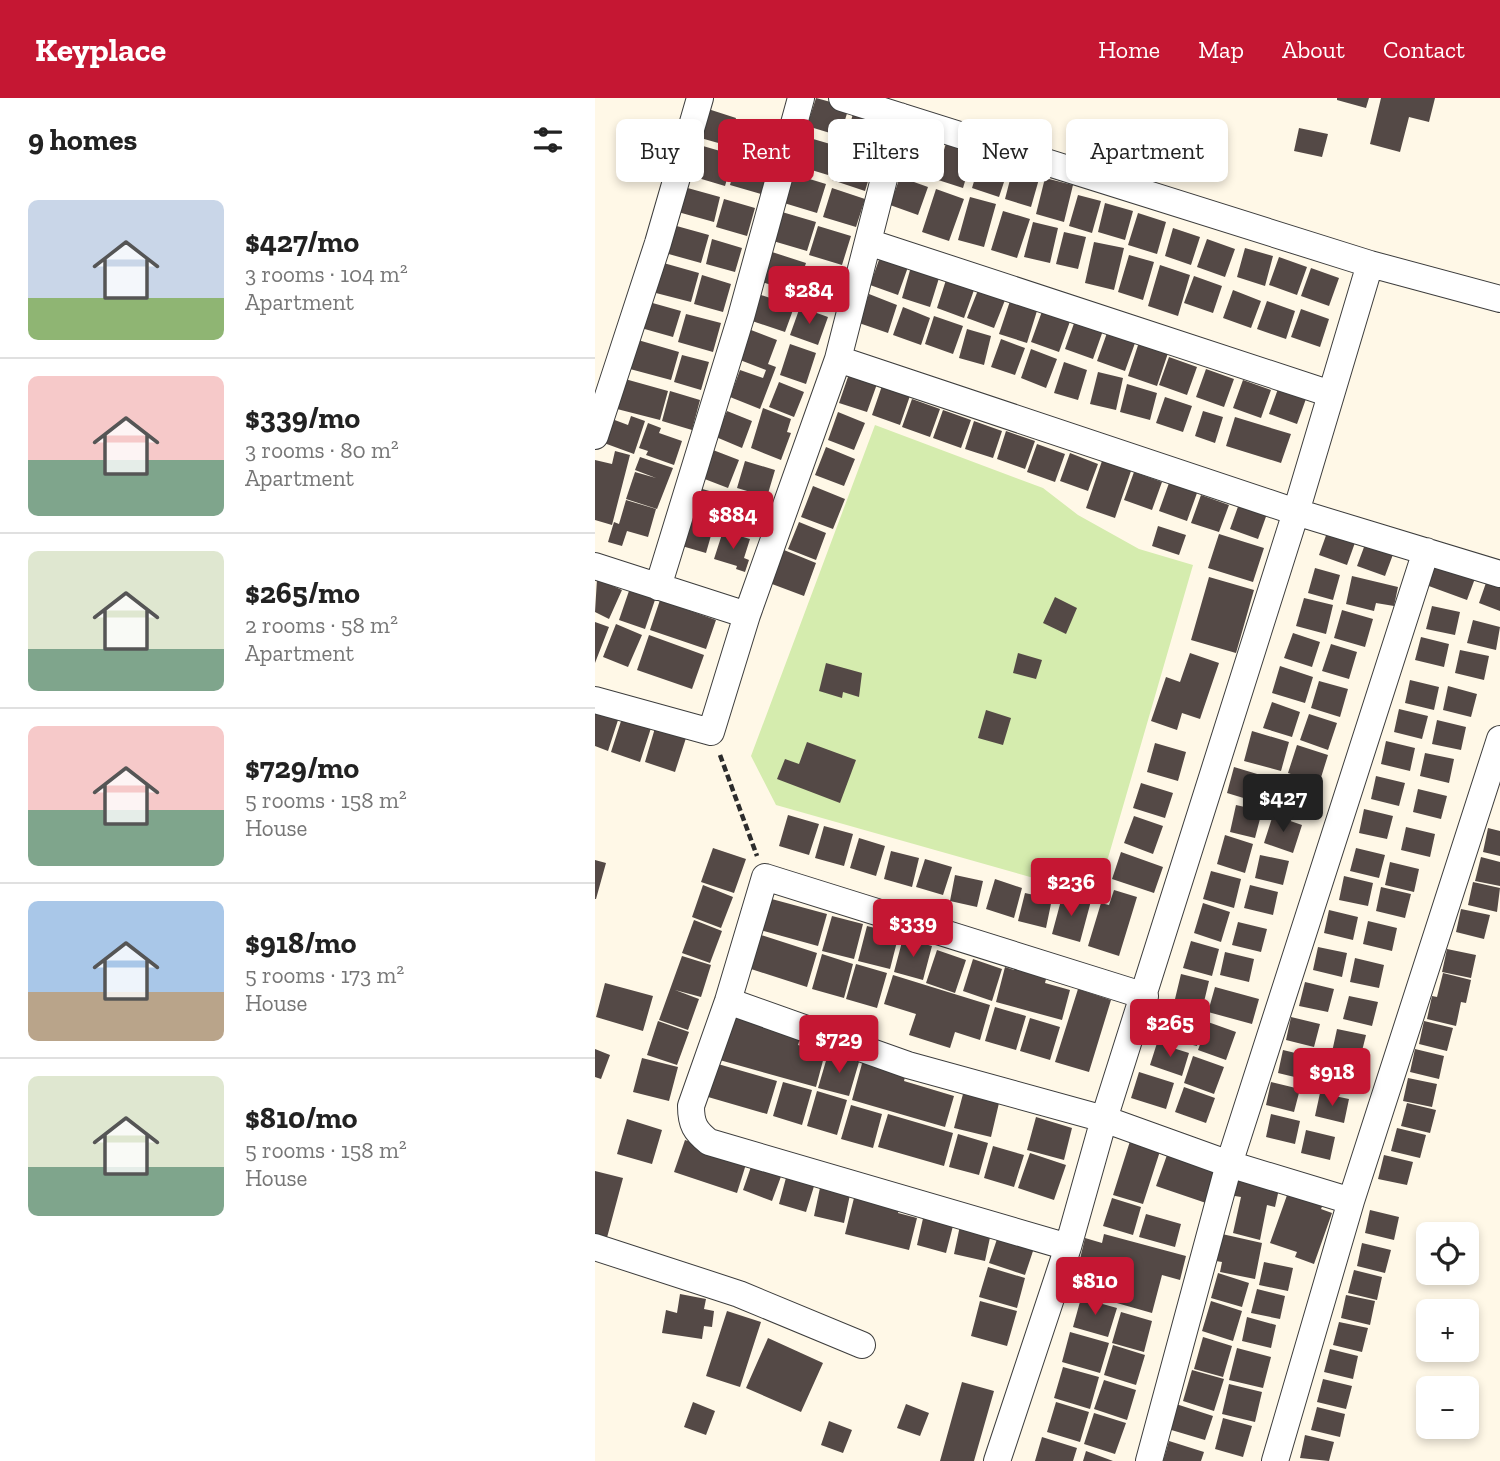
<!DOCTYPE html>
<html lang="en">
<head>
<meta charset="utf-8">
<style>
  body { margin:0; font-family:"Zilla Slab",serif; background:#f2f2f2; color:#222; height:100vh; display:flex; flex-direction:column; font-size:26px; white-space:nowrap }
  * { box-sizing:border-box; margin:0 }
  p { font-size:23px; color:#767676 }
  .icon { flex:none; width:38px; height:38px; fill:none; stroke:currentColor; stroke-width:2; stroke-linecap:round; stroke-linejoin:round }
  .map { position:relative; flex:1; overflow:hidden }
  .details { display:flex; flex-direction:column; background:#fff; width:595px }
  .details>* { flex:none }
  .hud { position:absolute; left:21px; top:21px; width:665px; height:63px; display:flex; gap:14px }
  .tools { position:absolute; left:821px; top:1124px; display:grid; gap:14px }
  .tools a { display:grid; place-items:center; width:63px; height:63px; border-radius:10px; background:#fff; box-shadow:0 4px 10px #0003; font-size:35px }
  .price { position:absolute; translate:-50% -60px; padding:0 16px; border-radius:7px; background:#c51733; color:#fff; font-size:23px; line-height:46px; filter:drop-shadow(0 2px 4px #0008) }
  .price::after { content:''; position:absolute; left:50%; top:42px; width:21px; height:16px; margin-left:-10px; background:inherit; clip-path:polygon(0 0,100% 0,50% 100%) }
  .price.active { background:#222; color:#fff }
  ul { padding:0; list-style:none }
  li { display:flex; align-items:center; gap:21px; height:175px; padding:0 28px }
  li+li { border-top:2px solid #e0e0e0 }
  li span { display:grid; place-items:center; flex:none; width:196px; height:140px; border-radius:10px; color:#555 }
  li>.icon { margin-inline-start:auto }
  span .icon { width:84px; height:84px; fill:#fffc; stroke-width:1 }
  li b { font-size:30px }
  h2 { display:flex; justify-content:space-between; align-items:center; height:84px; padding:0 28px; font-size:30px }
  .tag { padding:0 24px; border-radius:10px; background:#fff; box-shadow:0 4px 10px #0003; font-size:24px; line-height:63px }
  .tag.active { background:#c51733; color:#fff }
  header { display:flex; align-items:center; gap:42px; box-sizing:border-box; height:98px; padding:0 35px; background:#c51733; color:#fff }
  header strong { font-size:33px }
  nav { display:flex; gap:38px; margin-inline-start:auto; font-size:24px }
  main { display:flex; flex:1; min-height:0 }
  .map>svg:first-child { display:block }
  .green { fill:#d5ecae }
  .building { fill:#544946 }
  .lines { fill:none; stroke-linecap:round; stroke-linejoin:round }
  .street-casing { stroke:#3d3d3d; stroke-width:28 }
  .path { stroke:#2c2c2c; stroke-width:4.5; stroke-dasharray:7 3.5; stroke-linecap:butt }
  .street { stroke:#fff; stroke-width:26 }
</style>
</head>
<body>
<header>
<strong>Keyplace</strong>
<nav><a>Home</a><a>Map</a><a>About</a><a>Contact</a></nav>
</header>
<main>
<section class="details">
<h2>9 homes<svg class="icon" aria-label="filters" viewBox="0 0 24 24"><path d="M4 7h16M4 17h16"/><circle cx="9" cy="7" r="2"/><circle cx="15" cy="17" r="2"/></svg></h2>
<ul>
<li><span style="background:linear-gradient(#c9d6e8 70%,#8fb573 0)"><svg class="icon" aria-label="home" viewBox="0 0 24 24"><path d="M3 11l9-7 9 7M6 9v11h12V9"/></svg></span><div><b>$427/mo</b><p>3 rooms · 104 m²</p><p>Apartment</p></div></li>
<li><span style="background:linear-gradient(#f6c9c9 60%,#7fa58c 0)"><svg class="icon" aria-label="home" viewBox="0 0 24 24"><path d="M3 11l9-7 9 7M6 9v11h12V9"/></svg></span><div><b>$339/mo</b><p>3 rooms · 80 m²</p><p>Apartment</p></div></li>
<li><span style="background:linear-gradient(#dfe7d0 70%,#7fa58c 0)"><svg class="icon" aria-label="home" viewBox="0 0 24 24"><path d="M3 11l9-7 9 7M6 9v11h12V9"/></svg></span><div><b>$265/mo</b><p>2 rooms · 58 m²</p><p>Apartment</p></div></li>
<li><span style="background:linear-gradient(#f6c9c9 60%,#7fa58c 0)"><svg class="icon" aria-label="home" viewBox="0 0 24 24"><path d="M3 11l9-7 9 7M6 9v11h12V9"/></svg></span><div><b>$729/mo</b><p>5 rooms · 158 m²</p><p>House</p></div></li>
<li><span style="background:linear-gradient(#a9c7e8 65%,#b9a48a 0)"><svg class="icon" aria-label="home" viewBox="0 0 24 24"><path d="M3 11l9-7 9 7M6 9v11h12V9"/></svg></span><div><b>$918/mo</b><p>5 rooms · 173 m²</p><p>House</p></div></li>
<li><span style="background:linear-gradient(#dfe7d0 65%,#7fa58c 0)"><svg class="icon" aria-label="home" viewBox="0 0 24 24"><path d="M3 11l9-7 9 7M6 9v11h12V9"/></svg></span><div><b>$810/mo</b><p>5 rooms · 158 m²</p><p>House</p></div></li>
</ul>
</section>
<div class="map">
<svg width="905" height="1363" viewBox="0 0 905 1363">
  <rect width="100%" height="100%" fill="#fff8e7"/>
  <path class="green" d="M280,327L448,390L483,417L544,451L598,467L502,798L181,707L156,658Z"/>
  <path class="building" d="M221,0L254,9L245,38L212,28Z
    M742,0H774L771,10L742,2Z
    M786,0H840L834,24L814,19L805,54L775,46Z
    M110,10L141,20L134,48L102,39Z
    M259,12L293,22L284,51L251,41Z
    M150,23L181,32L174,58L143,49Z
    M704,30L733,36L727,59L699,53Z
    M208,38L242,48L233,77L200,67Z
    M353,39L381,47L368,90L340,81Z
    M318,40L345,49L336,77L309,68Z
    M101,46L139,57L130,88L93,77Z
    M246,53L279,64L270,93L237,82Z
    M142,60L173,69L166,96L135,87Z
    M386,60L414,69L404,99L377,90Z
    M417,74L444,81L436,109L410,101Z
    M198,76L231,86L222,115L189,105Z
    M305,79L333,89L323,117L295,107Z
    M450,80L478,87L469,124L441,116Z
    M89,89L125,99L119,124L83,114Z
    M237,90L270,101L261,129L228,119Z
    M341,91L369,101L354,143L327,134Z
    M483,97L506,103L497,135L474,128Z
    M375,99L401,106L389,149L363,142Z
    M129,101L160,110L152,138L121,129Z
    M510,105L538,113L530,142L503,134Z
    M408,113L435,121L422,160L396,152Z
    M187,114L221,124L212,153L178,143Z
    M543,115L571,124L562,156L533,147Z
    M438,124L463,130L455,165L429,159Z
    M78,127L114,137L106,165L70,155Z
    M223,128L256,138L247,167L214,157Z
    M578,130L605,139L596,167L570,158Z
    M469,134L491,139L483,171L461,166Z
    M117,141L147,150L140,174L111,166Z
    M612,141L640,151L630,179L602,169Z
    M499,144L529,150L519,192L490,185Z
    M650,150L678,158L670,188L642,179Z
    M177,154L211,165L201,195L167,184Z
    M320,155L349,164L335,209L307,200Z
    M534,157L559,164L548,202L523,194Z
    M285,159L313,169L303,197L275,187Z
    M684,159L712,169L702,197L674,187Z
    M65,164L104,175L96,204L57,194Z
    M565,167L595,177L583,218L553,208Z
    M213,168L246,179L237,208L204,198Z
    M716,170L744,180L734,208L706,198Z
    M107,177L136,186L128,214L99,206Z
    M599,178L627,188L618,215L589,205Z
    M351,182L379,192L369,220L342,210Z
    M387,182L414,192L399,230L372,220Z
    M419,191L446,200L432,245L404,236Z
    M638,192L666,203L656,230L628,220Z
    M274,196L302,207L293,235L264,225Z
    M166,197L193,206L192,209L198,212L190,234L157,223Z
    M672,203L700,213L691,241L662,231Z
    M54,204L86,213L78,239L46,230Z
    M450,205L478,215L464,254L436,244Z
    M205,209L233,219L223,247L195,237Z
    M308,209L335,220L326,247L298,237Z
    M706,211L734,221L725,249L696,239Z
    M483,214L511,224L498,261L470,251Z
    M91,216L126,225L118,254L83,244Z
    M339,218L368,228L358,256L330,246Z
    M372,231L396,238L389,267L364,260Z
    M156,232L182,242L173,266L181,269L165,311L135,299L145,272L168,280L171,272L145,262Z
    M512,235L540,245L530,273L502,263Z
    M546,238L575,249L562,288L533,278Z
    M406,241L430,250L420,277L396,269Z
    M43,242L84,254L76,282L35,271Z
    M195,246L221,255L211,286L185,277Z
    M436,251L462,261L451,290L426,280Z
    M87,257L114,264L106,292L79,284Z
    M574,259L602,269L592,297L564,287Z
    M469,264L492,272L483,302L459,295Z
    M611,271L639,281L629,309L601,299Z
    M503,274L528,280L521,312L495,306Z
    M254,276L282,286L272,314L244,305Z
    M290,279L318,289L305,327L277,317Z
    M30,281L73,293L65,322L22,311Z
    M648,282L676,292L666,320L638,310Z
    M184,284L209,294L199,319L174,309Z
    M532,286L562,295L555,322L525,314Z
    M684,288L712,298L702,326L674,316Z
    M75,293L105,302L97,332L67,323Z
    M570,299L597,308L588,334L561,325Z
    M317,301L345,311L335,339L307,329Z
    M168,310L196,321L192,334L196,335L186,362L156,350Z
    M348,312L376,322L366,350L338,340Z
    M132,313L157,323L147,350L121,339Z
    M608,313L628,319L620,345L600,338Z
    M243,314L270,325L259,352L233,342Z
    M36,318L50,323L39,356L9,345L17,321L33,327Z
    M640,319L696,336L686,365L631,348Z
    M379,323L407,333L398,360L370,351Z
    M53,325L66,330L64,335L87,343L79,367L51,357L53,353L44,350Z
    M411,333L440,343L430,371L402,361Z
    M442,346L470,356L460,384L432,374Z
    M231,349L260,361L249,388L220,377Z
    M118,352L144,362L133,390L107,380Z
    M20,353L35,357L17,427L0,422V362L17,366Z
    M475,355L503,366L493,393L465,383Z
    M45,359L78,370L62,411L31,401L40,374L61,380L40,372Z
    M150,363L180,372L172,399L142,390Z
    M507,363L536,373L520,420L491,410Z
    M539,374L567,384L557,412L529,402Z
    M574,385L602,395L592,423L564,413Z
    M218,388L250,401L238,431L206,419Z
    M100,389L129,397L121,425L92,417Z
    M606,397L634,407L624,434L596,425Z
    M31,402L61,411L53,439L32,433L27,448L13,444L19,424L24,426Z
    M135,402L169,412L160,438L128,428Z
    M645,403L673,413L663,441L635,431Z
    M88,419L119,427L111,455L80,446Z
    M204,424L231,435L221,462L193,451Z
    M563,428L591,437L584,457L557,448Z
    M734,429L762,439L752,467L724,457Z
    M128,433L155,441L149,460L154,462L150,474L141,471L142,468L119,461Z
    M624,436L669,450L658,484L613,470Z
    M772,441L800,451L790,478L762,468Z
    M189,452L221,465L209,498L177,486Z
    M840,460L882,475L872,502L831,487Z
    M720,470L745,477L738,502L713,495Z
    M757,478L803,489L799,508L781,505L779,513L751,506Z
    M614,479L659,492L641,555L596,542Z
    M893,479L905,483V513L884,505Z
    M2,481L27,492L14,521L0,514Z
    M35,490L61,499L50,531L24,522Z
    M460,499L482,510L471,536L448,525Z
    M709,500L738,507L731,536L701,528Z
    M65,502L121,522L111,551L55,532Z
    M837,508L865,514L860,537L831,531Z
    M747,512L778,521L770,549L739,540Z
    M878,522L905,529L901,552L872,545Z
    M0,524L14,529L0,565Z
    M21,526L47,537L33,569L8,559Z
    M698,535L725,544L717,569L689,560Z
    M54,537L109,557L97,591L42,572Z
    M826,539L854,546L849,569L820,562Z
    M736,546L762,554L754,581L727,573Z
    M865,552L894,558L889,582L860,575Z
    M423,555L447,562L441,581L418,575Z
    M595,555L624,565L605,621L587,615L582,632L556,623L571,579L585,584Z
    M231,565L267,575L264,599L248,594L247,600L224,593Z
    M685,568L718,579L710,605L677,595Z
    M815,582L844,589L839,612L810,605Z
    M724,583L753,591L745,619L716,610Z
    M853,588L882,596L876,619L848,612Z
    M677,604L705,614L697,639L668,630Z
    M0,611L24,619L13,653L0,648Z
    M804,611L833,618L827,641L799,634Z
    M391,612L416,620L408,647L383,640Z
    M714,616L742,625L733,652L705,642Z
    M27,620L56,630L45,664L16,654Z
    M842,622L871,629L866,652L837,646Z
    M60,630L91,640L80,674L50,664Z
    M657,633L694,644L686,673L649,663Z
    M791,643L820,650L815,673L786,666Z
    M212,644L261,662L245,705L182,681L190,661L204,666Z
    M560,645L591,654L583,683L552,674Z
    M702,647L733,657L724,686L693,675Z
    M830,655L859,661L854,685L825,678Z
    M639,669L682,682L675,708L632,695Z
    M781,678L810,685L804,708L776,701Z
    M546,685L578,695L570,720L538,710Z
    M689,685L718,693L712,719L682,711Z
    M823,691L852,698L846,721L818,714Z
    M641,707L667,713L660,740L635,734Z
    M769,711L798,718L792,741L764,735Z
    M193,717L224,726L214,757L184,748Z
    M678,717L707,727L698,755L669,745Z
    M539,718L568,728L558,756L529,745Z
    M229,728L258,736L249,768L220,760Z
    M811,729L840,736L835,759L806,752Z
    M893,730L905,733V758L888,754Z
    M630,737L658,746L650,775L622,766Z
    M264,740L290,748L281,778L255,770Z
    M118,750L151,761L139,795L106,784Z
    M761,750L790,757L784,780L755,773Z
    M296,753L324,760L317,789L289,781Z
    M526,754L568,769L559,795L517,781Z
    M665,757L694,763L688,787L660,780Z
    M886,759L905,764V788L880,783Z
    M330,761L357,769L348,797L321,789Z
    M0,762L11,765L1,801H0Z
    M795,764L824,771L819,794L790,787Z
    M616,773L646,781L639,810L608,801Z
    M360,777L388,783L382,809L355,803Z
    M749,778L778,785L773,808L744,802Z
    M400,781L427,790L419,820L391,811Z
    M878,784L905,790L902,814L873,807Z
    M108,787L138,799L126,830L97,819Z
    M655,787L683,794L678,817L649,810Z
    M786,789L816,796L810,820L781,813Z
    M519,792L542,799L524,858L493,848L506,805L514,807Z
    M430,795L457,801L451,830L423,823Z
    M468,795L496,803L485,844L457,836Z
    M173,800L232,816L223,848L165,832Z
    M608,805L635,814L626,844L599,835Z
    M866,811L895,817L889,841L861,834Z
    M734,812L763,819L758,842L729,835Z
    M237,818L268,826L259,861L227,853Z
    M99,822L127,833L115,865L87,855Z
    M773,823L802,830L797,853L768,846Z
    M643,824L672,831L666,854L637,847Z
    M272,828L304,836L295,871L263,863Z
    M163,836L222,855L212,889L153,870Z
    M308,840L337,848L328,882L299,874Z
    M596,843L624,851L617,878L588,870Z
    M723,849L752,855L747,879L718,872Z
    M852,851L881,857L876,880L847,874Z
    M342,852L371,862L360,895L331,885Z
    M630,854L659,861L654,884L625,877Z
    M227,856L258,866L249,900L217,891Z
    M423,857L455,866L450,885L475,892L467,922L401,904L410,869L419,872Z
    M87,858L116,867L106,899L80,892L104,901L93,932L64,922Z
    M760,860L789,867L784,890L755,884Z
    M378,861L407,871L397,903L368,893Z
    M261,866L292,875L282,910L251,901Z
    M848,875L876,882L871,905L866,904L861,928L832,921L837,898L842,899Z
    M586,876L614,883L608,908L580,901Z
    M298,877L395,907L385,942L360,934L355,950L314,937L321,916L289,906Z
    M710,884L739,891L733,914L704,908Z
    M10,885L58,898L48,933L1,919Z
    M620,889L664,901L657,926L613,914Z
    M483,891L516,902L494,974L460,964Z
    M754,898L783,904L777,928L748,921Z
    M591,908L610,913L602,948L568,940L574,912L590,916Z
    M400,909L431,918L421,952L390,943Z
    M134,911L208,931L203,947L230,955L221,989L121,961Z
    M696,919L725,926L719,949L691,942Z
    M435,920L465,929L455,962L425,953Z
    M63,923L94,934L82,967L52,957Z
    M829,923L858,930L852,953L824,946Z
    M613,924L641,934L631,962L603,952Z
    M742,931L771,937L765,961L737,954Z
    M562,945L594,955L587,978L555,967Z
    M0,951L15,957L6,981L0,979Z
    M271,951L314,963L309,983L359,998L350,1029L257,1002Z
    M820,951L849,958L844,981L815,974Z
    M688,952L717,959L712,982L683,975Z
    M233,956L264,964L254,998L223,990Z
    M598,958L629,969L619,996L589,985Z
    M47,960L83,969L74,1003L38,994Z
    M727,963L756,970L751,993L722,987Z
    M123,966L182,983L172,1016L113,999Z
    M544,974L579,985L571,1011L536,1000Z
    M813,980L842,986L837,1009L808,1003Z
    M188,984L217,992L207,1027L178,1018Z
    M676,984L705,991L699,1014L671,1007Z
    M589,989L620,1000L611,1025L580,1014Z
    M222,993L252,1002L242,1037L212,1028Z
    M725,995L754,1001L749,1025L720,1018Z
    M368,996L404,1005L396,1039L359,1030Z
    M812,1005L841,1012L835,1035L806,1028Z
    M256,1007L287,1016L278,1050L246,1041Z
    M293,1016L358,1035L349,1068L283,1049Z
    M676,1016L705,1023L700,1046L671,1039Z
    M441,1019L477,1030L469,1062L432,1052Z
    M32,1021L67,1032L57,1066L22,1056Z
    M802,1030L831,1037L825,1060L796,1053Z
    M711,1032L740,1039L735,1062L706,1055Z
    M363,1036L393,1045L384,1077L354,1069Z
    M536,1040L566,1050L548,1106L518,1097Z
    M90,1042L152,1063L142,1095L79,1074Z
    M398,1048L429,1057L419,1089L389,1080Z
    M435,1055L471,1067L459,1102L423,1090Z
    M572,1057L622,1075L611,1105L561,1088Z
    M789,1057L818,1064L812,1087L783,1081Z
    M158,1063L188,1073L177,1103L148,1092Z
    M640,1071L686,1082L680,1109L672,1107L665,1142L638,1135L646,1099L634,1097Z
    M0,1073L28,1080L10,1147L0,1144Z
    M192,1076L220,1085L211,1114L184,1106Z
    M226,1085L256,1092L249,1125L219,1118Z
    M696,1086L731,1099L726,1111L737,1115L719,1166L700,1159L702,1154L675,1145Z
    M261,1092L306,1104L303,1115L322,1120L314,1152L250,1136Z
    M517,1100L546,1109L538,1137L508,1128Z
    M775,1112L804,1119L799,1142L770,1135Z
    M329,1116L359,1124L351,1155L322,1147Z
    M551,1116L586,1126L580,1149L544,1139Z
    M366,1123L397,1130L390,1163L359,1156Z
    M406,1129L442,1141L430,1177L394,1165Z
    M509,1136L591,1158L585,1182L567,1177L557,1215L490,1196L497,1169L484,1165L490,1140L507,1145Z
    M627,1136L667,1145L660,1181L625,1174L627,1164L621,1163Z
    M767,1145L796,1152L790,1175L762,1168Z
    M669,1164L698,1170L693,1193L664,1187Z
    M393,1169L430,1180L422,1210L384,1199Z
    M759,1172L787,1179L782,1202L753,1195Z
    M623,1175L654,1185L647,1209L616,1200Z
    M662,1191L690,1198L685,1221L656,1215Z
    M85,1196L111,1201L109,1211L119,1213L117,1229L109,1228L107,1241L67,1235L71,1212L82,1215Z
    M751,1197L780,1203L775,1227L746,1220Z
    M486,1200L522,1210L513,1239L478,1229Z
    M385,1203L422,1213L412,1248L376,1238Z
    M616,1203L647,1213L638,1243L607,1233Z
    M132,1213L166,1224L145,1289L111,1278Z
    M526,1214L557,1223L549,1254L517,1245Z
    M652,1219L681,1227L676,1250L647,1243Z
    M744,1224L773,1230L767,1254L738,1247Z
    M475,1234L514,1245L505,1275L467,1264Z
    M608,1239L637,1248L628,1279L599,1271Z
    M173,1240L228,1265L206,1314L151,1290Z
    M518,1247L550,1257L541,1287L509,1277Z
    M642,1250L676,1259L668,1290L634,1282Z
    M735,1251L763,1258L758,1281L729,1274Z
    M468,1269L504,1279L495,1311L459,1300Z
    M597,1272L629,1281L619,1313L588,1303Z
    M728,1281L757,1288L751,1311L722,1304Z
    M509,1282L541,1292L532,1322L499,1311Z
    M367,1284L399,1293L379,1363H345Z
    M634,1286L667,1294L660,1324L627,1316Z
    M98,1304L120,1313L111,1337L89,1329Z
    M461,1304L494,1314L485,1344L452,1334Z
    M311,1306L334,1315L325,1338L302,1330Z
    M581,1306L618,1318L610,1342L573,1331Z
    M722,1309L750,1316L745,1339L716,1332Z
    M499,1315L531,1325L520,1356L489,1346Z
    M628,1320L657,1328L648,1359L620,1351Z
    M234,1323L257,1332L248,1355L226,1347Z
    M710,1337L739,1344L734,1363L705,1360Z
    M447,1339L482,1350L478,1363H440Z
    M574,1343L609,1354L606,1363H568Z
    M491,1353L518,1363H488Z"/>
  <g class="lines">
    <g class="street-casing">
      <path id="street" d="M247,0L775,166L905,201
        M273,144L736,296
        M243,261L701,414L905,476
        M0,338L63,145L105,0
        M0,468L152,517
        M63,489L146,219L206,0
        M0,602L116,634L152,517L243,261L305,18
        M133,903L313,967L509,1021L634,1066L756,1103
        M0,1149L144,1196L267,1247
        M473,1149L114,1044C100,1033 96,1026 96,1008L133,903L170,779L550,898
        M402,1363L473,1149L509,1021L701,414L775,166
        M554,1363L634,1066L831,453
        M680,1363L756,1103L905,641"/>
    </g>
    <path class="path" d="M125,657L162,758"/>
    <use href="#street" class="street"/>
  </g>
</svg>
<div class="tools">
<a><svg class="icon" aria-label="locate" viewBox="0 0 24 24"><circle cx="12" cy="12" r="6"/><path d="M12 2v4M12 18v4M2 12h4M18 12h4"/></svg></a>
<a>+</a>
<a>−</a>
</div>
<b class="price" style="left:214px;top:228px">$284</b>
<b class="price" style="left:138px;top:453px">$884</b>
<b class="price active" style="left:688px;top:736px">$427</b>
<b class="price" style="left:476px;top:820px">$236</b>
<b class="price" style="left:318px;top:861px">$339</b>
<b class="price" style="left:575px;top:961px">$265</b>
<b class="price" style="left:244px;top:977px">$729</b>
<b class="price" style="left:737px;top:1010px">$918</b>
<b class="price" style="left:500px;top:1219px">$810</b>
<div class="hud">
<a class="tag">Buy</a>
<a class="tag active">Rent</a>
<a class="tag">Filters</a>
<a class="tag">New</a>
<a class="tag">Apartment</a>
</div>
</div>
</main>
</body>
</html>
